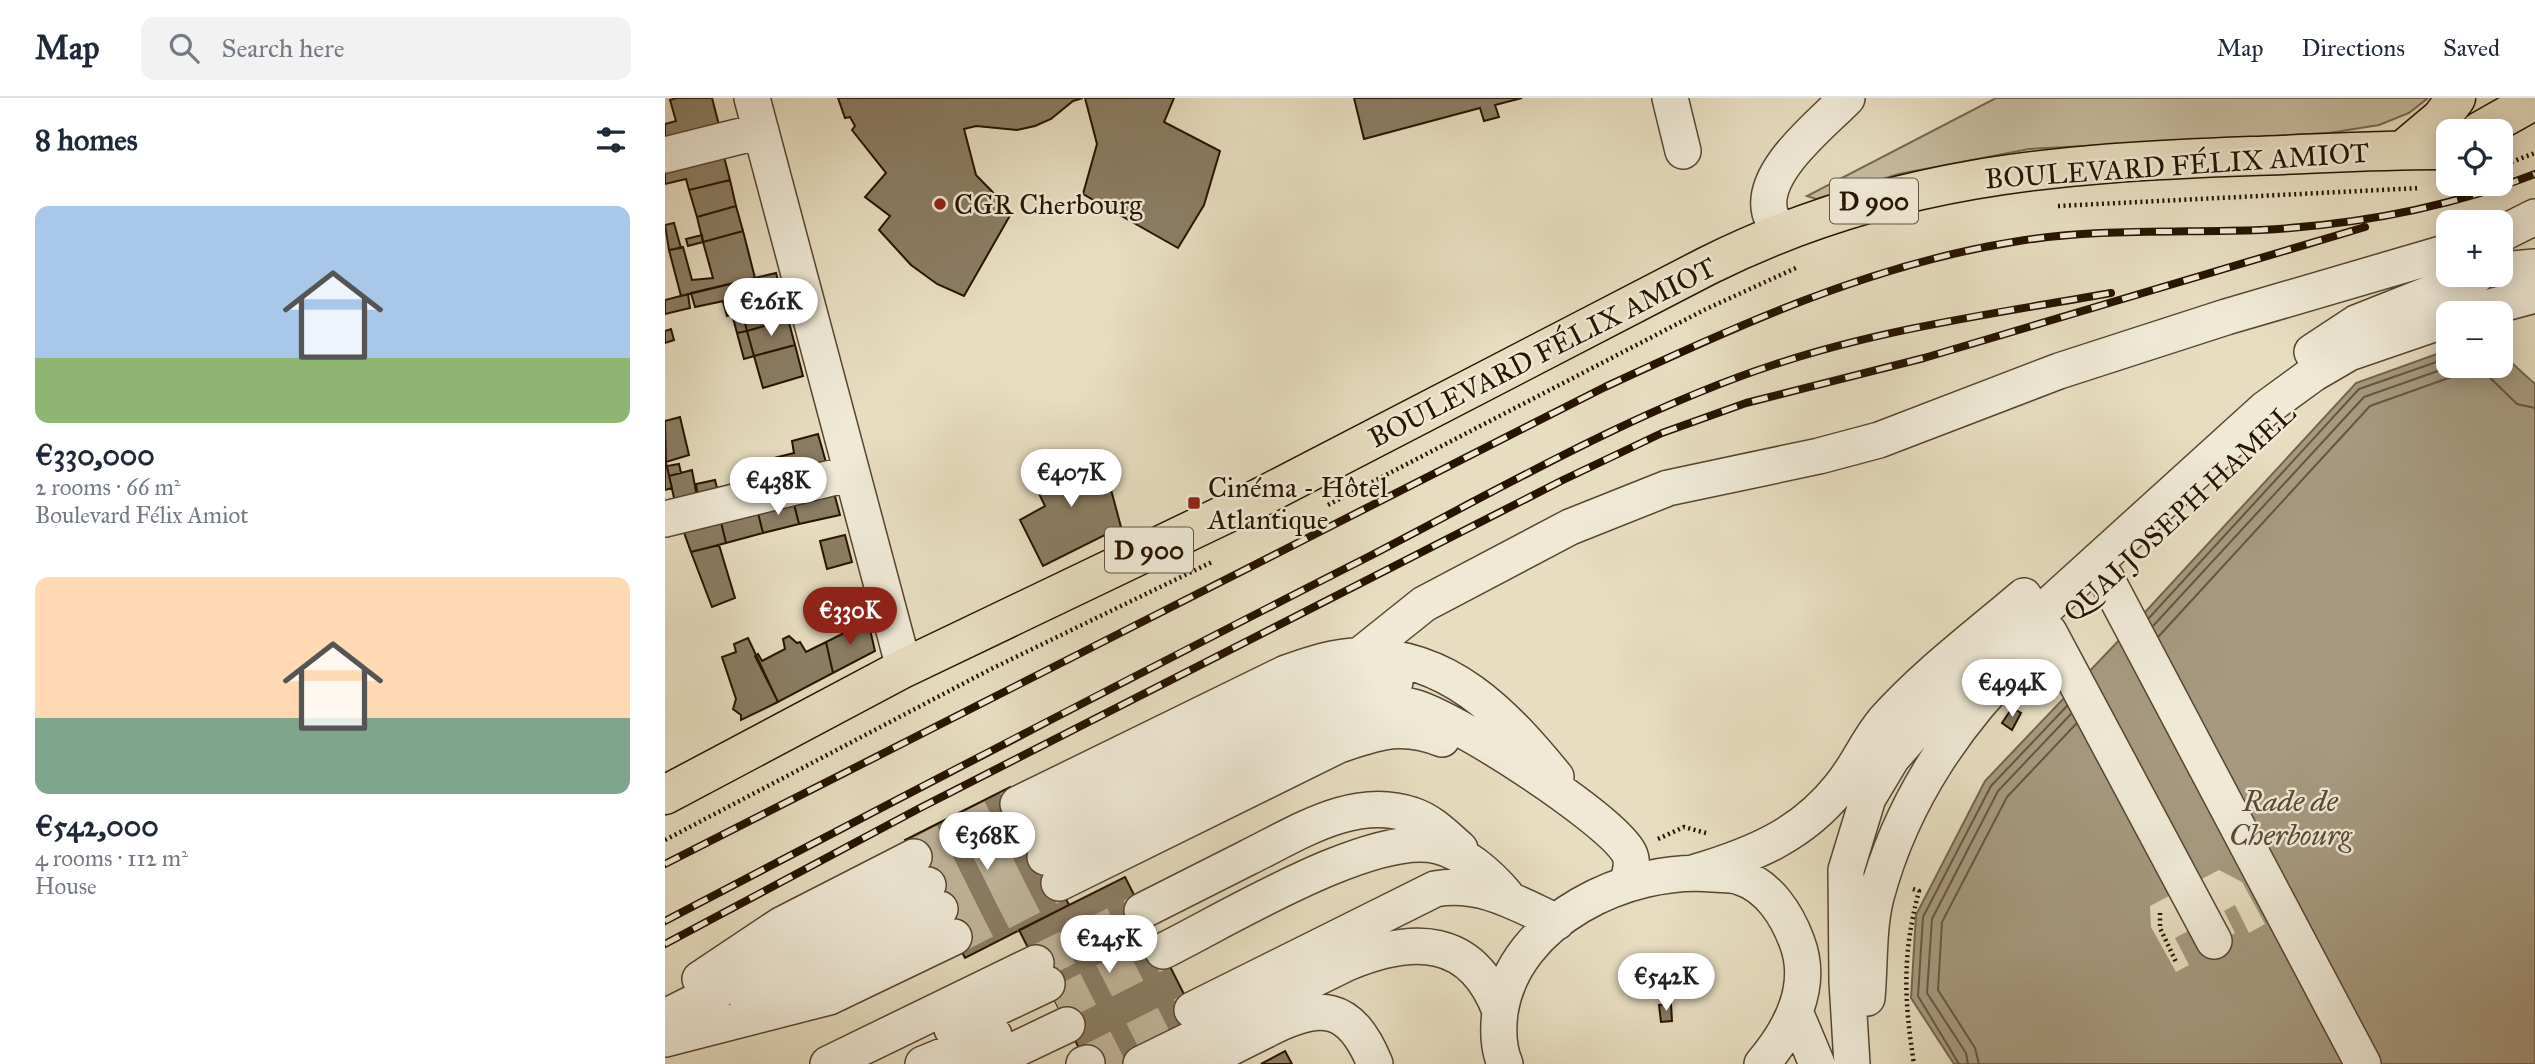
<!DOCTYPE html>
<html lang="en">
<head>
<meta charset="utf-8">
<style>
  body { margin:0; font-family:"IM FELL Great Primer",serif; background:#f2f2f3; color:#1f2937; height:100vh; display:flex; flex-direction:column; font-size:26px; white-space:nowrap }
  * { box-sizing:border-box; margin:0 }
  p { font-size:23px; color:#747a83 }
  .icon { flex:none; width:38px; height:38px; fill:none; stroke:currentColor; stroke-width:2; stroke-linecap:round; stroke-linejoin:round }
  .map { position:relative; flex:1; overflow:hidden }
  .details { display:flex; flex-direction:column; background:#fff; width:665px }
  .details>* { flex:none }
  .fabs { position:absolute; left:1771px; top:21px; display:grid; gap:14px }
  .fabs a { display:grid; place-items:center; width:77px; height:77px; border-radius:14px; background:#fff; box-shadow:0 4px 18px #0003; font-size:35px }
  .price { position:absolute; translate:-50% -60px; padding:0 16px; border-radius:24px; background:#fff; color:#222; font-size:23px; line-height:46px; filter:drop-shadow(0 2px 4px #0008) }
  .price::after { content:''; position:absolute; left:50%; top:42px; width:21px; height:16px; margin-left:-10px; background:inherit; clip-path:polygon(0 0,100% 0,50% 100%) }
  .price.current { background:#8f2418; color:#fff }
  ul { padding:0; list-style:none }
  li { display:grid; align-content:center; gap:14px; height:371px; padding:0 35px }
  li span { display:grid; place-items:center; height:217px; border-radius:14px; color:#555 }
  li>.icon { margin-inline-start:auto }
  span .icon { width:126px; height:126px; fill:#fffc; stroke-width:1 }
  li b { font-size:30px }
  h2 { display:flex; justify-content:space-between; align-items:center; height:84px; padding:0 35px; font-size:30px }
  header { display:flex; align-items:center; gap:42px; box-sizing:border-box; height:98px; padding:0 35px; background:#fff; border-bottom:2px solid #e0e1e3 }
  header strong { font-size:33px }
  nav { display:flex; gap:38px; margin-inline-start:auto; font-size:24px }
  .search { width:490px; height:63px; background:#f2f2f3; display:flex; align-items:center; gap:18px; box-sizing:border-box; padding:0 24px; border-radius:14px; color:#747a83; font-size:26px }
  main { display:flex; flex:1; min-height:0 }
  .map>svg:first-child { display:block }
  .green { fill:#c6bb9f; stroke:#766850; stroke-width:2 }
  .water { fill:#a6997f; stroke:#73644c; stroke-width:2 }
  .pier { fill:#e7ddc0 }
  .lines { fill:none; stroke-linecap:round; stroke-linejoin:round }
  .shore { stroke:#665640; stroke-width:2 }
  .building { fill:#8b7d64; stroke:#271400; stroke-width:2 }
  .minor-tunnel { stroke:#c1b59a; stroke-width:35; stroke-dasharray:35 18; stroke-linecap:butt }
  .minor-casing { stroke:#574630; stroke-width:38 }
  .major-casing { stroke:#271400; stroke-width:41 }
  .path { stroke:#271400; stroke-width:4.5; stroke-dasharray:2 3.5; stroke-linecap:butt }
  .minor { stroke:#efe9d6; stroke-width:35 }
  .major { stroke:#e7ddc0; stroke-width:38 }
  .rail-casing { stroke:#271400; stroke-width:8 }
  .rail { stroke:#efe9d6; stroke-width:5; stroke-dasharray:16; stroke-linecap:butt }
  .poi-dot { fill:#8f2418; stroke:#efe9d6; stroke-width:2.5 }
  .labels { text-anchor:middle; stroke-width:5; stroke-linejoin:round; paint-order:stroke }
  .shield { fill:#efe9d6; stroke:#635440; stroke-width:2 }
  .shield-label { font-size:26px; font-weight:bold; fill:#271400 }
  .street-label { font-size:28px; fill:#271400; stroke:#efe9d6 }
  .poi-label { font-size:28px; fill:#271400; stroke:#efe9d6; text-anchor:start }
  .water-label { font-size:30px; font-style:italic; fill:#5a4933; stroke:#efe9d6 }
</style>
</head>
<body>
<header>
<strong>Map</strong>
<div class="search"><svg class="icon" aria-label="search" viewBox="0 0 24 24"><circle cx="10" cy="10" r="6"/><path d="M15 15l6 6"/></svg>Search here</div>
<nav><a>Map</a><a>Directions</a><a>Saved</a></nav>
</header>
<main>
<section class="details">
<h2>8 homes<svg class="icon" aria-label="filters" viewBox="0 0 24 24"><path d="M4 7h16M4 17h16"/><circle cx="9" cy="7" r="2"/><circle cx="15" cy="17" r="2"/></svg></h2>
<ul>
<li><span style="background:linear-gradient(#a9c7e8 70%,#8fb573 0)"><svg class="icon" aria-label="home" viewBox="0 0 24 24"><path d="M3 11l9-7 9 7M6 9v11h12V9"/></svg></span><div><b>€330,000</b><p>2 rooms · 66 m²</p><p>Boulevard Félix Amiot</p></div></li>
<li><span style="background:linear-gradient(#ffd9b3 65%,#7fa58c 0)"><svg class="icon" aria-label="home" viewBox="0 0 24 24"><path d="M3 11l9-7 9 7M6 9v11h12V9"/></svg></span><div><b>€542,000</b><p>4 rooms · 112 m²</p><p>House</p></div></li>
</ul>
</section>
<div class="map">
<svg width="1870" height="966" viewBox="0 0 1870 966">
  <rect width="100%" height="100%" fill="#e7ddc0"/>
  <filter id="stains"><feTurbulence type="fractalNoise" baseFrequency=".00286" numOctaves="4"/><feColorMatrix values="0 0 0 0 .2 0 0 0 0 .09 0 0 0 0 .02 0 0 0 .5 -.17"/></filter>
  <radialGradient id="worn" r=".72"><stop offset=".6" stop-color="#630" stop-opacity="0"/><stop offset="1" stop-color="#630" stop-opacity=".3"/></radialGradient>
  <path class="green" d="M1331,0H1763L1744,15L1714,27L1664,35L1364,51L1234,76L1151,101L1142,98Z"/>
  <path class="water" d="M1783,252V268H1836V255L1870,286V966H1289L1246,900L1251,817L1320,683L1459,537L1691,285Z"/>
  <path class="pier" d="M1554,772L1577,784L1600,826L1584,835L1570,807L1559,813L1570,835L1534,854L1523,833L1510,840L1524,867L1511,874L1486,829L1485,808Z"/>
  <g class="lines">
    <path class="shore" d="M1813,268L1852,306L1870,310
      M1484,520L1694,291L1783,260
      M1488,528L1699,299L1787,268
      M1494,538L1705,308L1792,277L1804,268
      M1294,966L1253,898L1258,819L1326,688L1402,608
      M1303,966L1301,955L1262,895L1267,821L1333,693L1406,616
      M1314,966L1310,950L1273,892L1277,824L1342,699L1411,626"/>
  </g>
  <path class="building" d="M12,0H47L54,27L0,41V26L11,23L5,2Z
    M173,0H418L408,3L386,21L370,28L352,32L311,28L299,31L311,77L347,114L299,198L272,186L246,167L214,132L225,118L200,99L221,75L187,32L190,28L185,19L180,20Z
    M420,0H509L499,24L555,53L539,107L513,150L418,96L432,46Z
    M689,0H857L830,7L834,19L819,23L815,10L699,41Z
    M58,55L65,82L24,92L21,81L0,86V70Z
    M65,82L71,108L32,119L24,92Z
    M71,108L78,133L38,144L32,119Z
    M9,125L16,150L4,152L0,127Z
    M78,133L90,180L16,198L4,152L18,149L27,182L48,180L38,144Z
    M37,137L38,144L23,148L21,141Z
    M111,175L118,201L77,213L73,200L30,209L26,195Z
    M23,196L25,210L0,216V202Z
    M73,200L77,213L62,218L58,204Z
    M118,201L123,221L82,233L77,213Z
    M77,213L82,233L72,235L67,216Z
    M123,221L130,247L89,258L82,233Z
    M6,231L9,242L0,245V233Z
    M82,233L89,258L79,261L72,235Z
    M130,247L138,278L98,290L89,258Z
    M15,319L24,357L1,364L0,323Z
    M153,336L162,368L98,383L93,364L129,355L127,343Z
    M437,358L456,429L378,468L355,422L380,408L365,377Z
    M0,361L7,390L0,392Z
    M14,366L16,375L4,378L2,368Z
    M27,372L32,399L10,404L4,378Z
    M50,382L53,394L33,399L31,386Z
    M168,391L175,417L134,426L128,402Z
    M128,402L134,426L98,435L92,411Z
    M92,411L98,435L61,445L55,420Z
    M55,420L61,445L26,454L17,429Z
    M180,437L187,464L162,471L155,443Z
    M54,447L70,500L47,509L26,454Z
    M203,523L210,553L168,575L161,544Z
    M124,538L132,545L135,544L141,554L161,544L168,575L113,604L90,558L93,556L97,563L120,551L118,541Z
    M83,540L113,604L76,622V617L68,611L71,601L57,559L71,554L69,546Z
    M1347,610L1356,615L1347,632L1337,625Z
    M345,689L404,807L300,860L240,742Z
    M460,779L533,924L449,966H422L354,832Z
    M1006,906L1007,923L996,924L994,907Z
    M620,953L627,966H596Z"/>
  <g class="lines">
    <path class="minor-tunnel" d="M249,759L353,706
      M263,787L368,734
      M275,811L380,759
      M289,839L394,785
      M371,865L477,813
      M392,907L498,853
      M422,965L527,912"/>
    <g class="minor-casing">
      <path id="minor" d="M87,0L239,570
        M1005,0L1018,53
        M0,57L96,33
        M1115,135C1112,128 1107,121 1105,115C1094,74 1157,26 1182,0
        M1836,136L1870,119
        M1836,172L1870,169
        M1803,215L1870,197
        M1647,254L1691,225L1812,177
        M0,421L187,375
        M1441,480L1698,966
        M1384,534L1549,843
        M694,558L759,506L905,429L1003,390L1154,358L1214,342L1394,273L1561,219L1783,154
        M353,706L621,575C644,567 669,558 694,558C784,556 839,616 891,679
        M368,734L663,588L689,583L730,584
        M380,759L658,618C688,610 717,600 748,609C788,619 945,720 964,755C969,765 965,776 962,786
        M1031,774C1088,757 1137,737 1175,689C1192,669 1202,643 1219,623C1260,577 1312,538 1359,498
        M394,785L674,647C713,634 736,625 777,641
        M477,813C512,795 547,778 582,760C633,735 689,697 747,717C766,723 780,738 795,751
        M498,853C561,822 707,732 773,748C798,754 824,777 841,797
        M35,881L116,827L249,759
        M1202,900C1205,867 1203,830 1211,799C1237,701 1295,616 1369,548
        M82,901L118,887L275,811
        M527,912L770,791C816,783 851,805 892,824
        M1131,916L1152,966
        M0,919L263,787
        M287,931L382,886
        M0,941L164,899L289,839
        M163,966L371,865
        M258,966L329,937
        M320,966L402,927
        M419,966L422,965
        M476,966L682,865C747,838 807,837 835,913
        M533,966C556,955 578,943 601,932C655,904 685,905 710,966
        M840,966C833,950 833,930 835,914C849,822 963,768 1048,776C1056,777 1067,776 1075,779C1104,788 1122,817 1132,844C1149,889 1125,933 1097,966
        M1187,966L1182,883L1181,772L1203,700L1227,660L1262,620L1320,565L1600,311L1648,276L1684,255L1783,221"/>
    </g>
    <g class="major-casing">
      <path id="major" d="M1815,33L1870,2
        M1738,52L1776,20L1791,0
        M0,697L239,570L594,400L1042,168C1222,78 1390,65 1587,58C1649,56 1710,52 1772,52L1783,48"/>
    </g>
    <path class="path" d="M1836,68L1870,55
      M1393,108L1755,90
      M663,407L1039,212L1133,169
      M993,741L1019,729L1041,735
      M0,742L326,571L549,463
      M1248,791L1254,793C1237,857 1239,901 1249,966
      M1495,815V830L1512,866"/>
    <use href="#minor" class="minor"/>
    <use href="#major" class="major"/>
    <g class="rail-casing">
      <path id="rail" d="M0,766L940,289C1071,228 1205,167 1348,144C1430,130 1514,135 1596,132C1690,127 1783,110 1870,76
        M0,823C233,701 466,579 701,460C831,393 972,311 1111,266C1221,230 1333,215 1446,195
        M0,846L253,711L898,382L997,335L1081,305L1259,260L1700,129"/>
    </g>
    <use href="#rail" class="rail"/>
  </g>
  <g class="poi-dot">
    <circle cx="275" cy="106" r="7"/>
    <rect x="522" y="398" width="14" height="14" rx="3.5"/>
  </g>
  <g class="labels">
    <g class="shield">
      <rect x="1165" y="80.5" width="88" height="45" rx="5"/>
      <rect x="440" y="429.5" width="88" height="45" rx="5"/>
    </g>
    <g class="shield-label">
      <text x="1209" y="112">D 900</text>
      <text x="484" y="461">D 900</text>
    </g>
    <g class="street-label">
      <text transform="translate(1512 67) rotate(-4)" y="10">BOULEVARD FÉLIX AMIOT</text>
      <text transform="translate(877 254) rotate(-27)" y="10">BOULEVARD FÉLIX AMIOT</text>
      <text transform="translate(1514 414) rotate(-43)" y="10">QUAI JOSEPH HAMEL</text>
    </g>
    <g class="poi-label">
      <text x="289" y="116">CGR Cherbourg</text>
      <text x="543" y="399">Cinéma - Hôtel<tspan x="543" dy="32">Atlantique</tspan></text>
    </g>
    <g class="water-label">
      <text x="1625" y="713">Rade de<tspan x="1625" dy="34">Cherbourg</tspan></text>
    </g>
  </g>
  <rect width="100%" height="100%" filter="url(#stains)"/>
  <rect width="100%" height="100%" fill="url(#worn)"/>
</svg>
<div class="fabs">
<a><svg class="icon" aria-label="locate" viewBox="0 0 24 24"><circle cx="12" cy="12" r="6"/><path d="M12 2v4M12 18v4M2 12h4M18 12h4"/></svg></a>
<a>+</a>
<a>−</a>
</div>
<b class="price" style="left:106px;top:240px">€261K</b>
<b class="price" style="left:406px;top:411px">€407K</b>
<b class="price" style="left:113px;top:419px">€438K</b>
<b class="price current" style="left:185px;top:549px">€330K</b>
<b class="price" style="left:1347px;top:621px">€494K</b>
<b class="price" style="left:322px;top:774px">€368K</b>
<b class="price" style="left:444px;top:877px">€245K</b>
<b class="price" style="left:1001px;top:915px">€542K</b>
</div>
</main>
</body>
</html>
